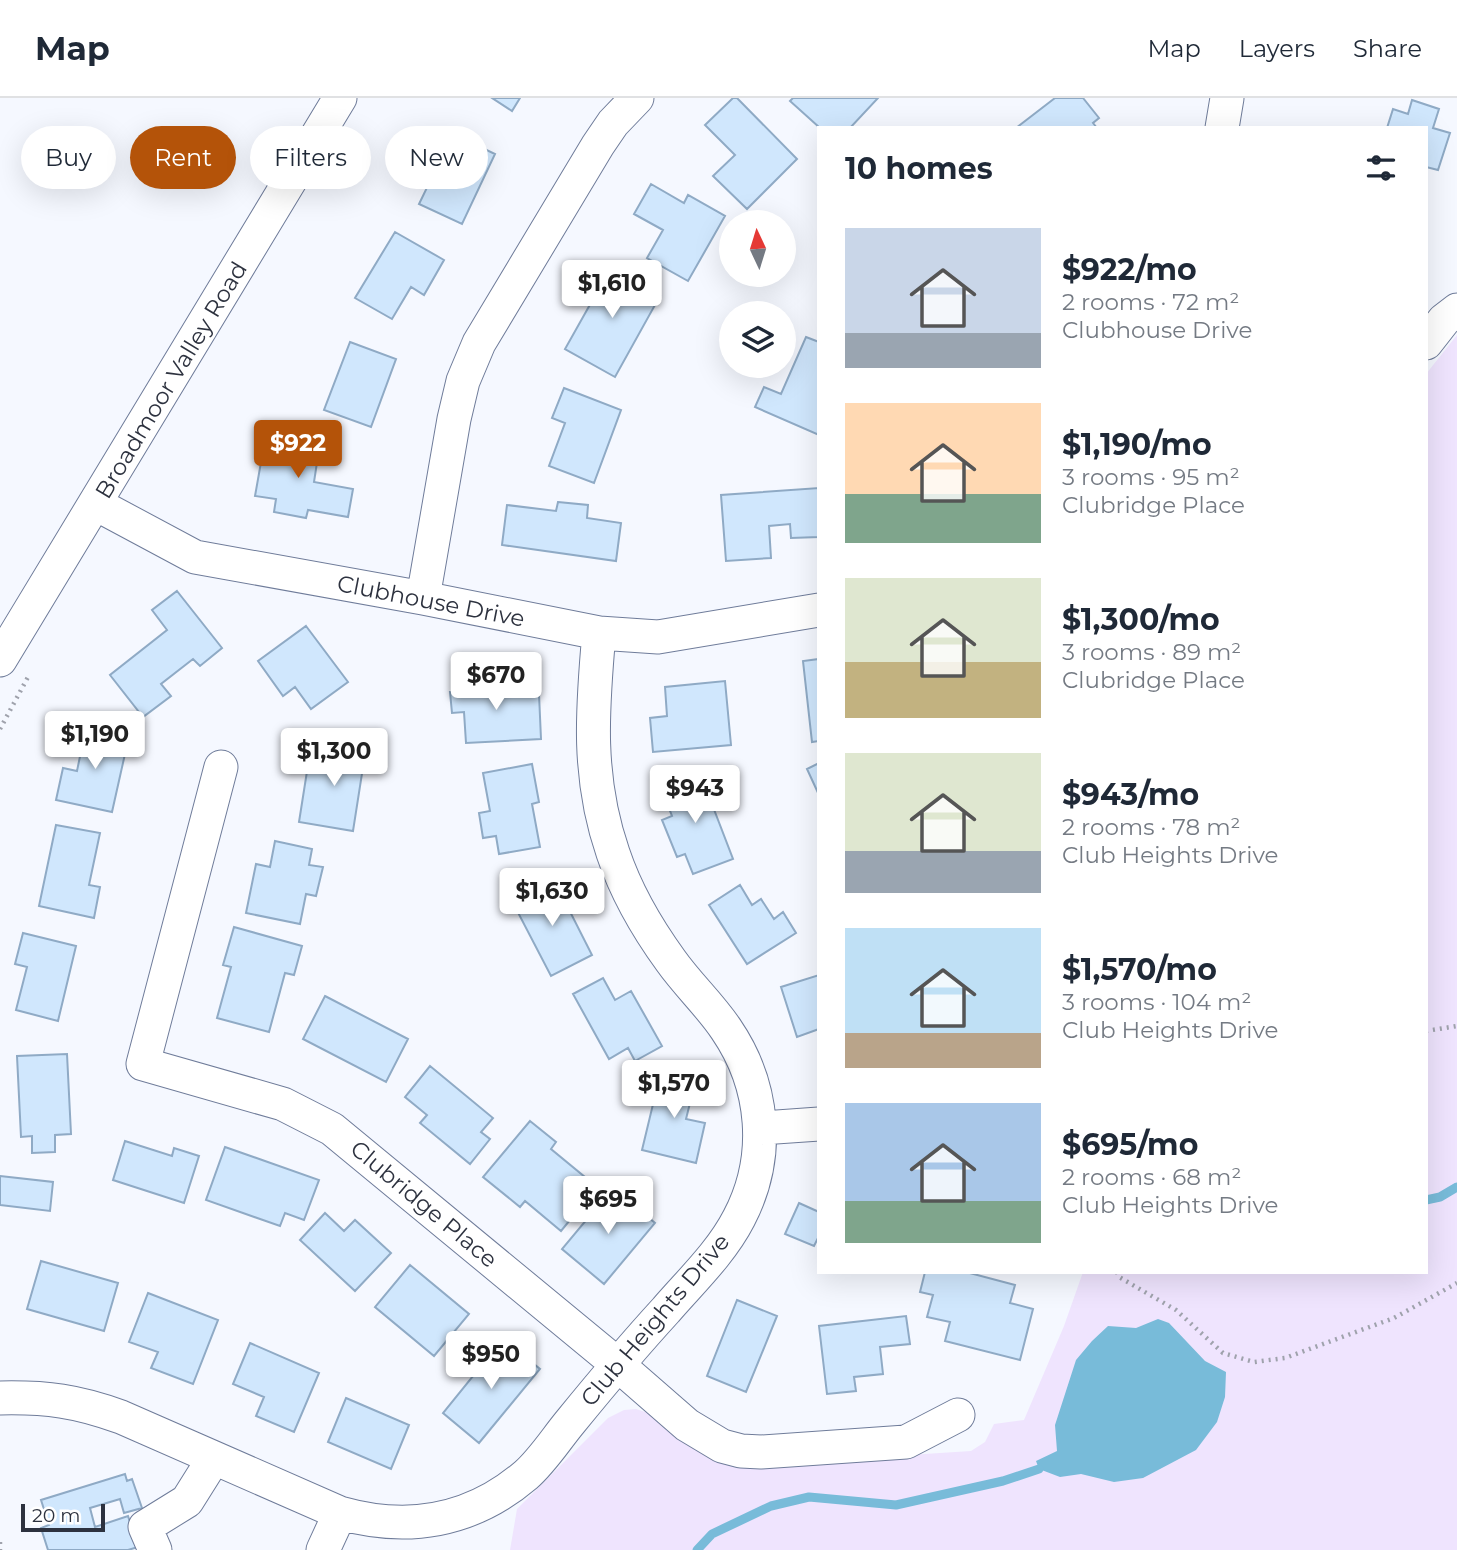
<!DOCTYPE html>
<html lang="en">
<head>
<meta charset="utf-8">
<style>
  body { margin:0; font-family:Montserrat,sans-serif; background:#f2f2f3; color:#1f2937; height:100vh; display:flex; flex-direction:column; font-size:26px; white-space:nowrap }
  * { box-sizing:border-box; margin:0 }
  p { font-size:23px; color:#747a83 }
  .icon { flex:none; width:38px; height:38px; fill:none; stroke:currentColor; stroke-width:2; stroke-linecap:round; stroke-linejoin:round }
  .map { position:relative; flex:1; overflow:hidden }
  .side { position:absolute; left:817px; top:28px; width:611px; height:1148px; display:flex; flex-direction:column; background:#fff; border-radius:0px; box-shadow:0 7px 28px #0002 }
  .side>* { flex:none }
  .guide { position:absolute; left:21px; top:28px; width:665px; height:63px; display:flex; gap:14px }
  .needle { width:46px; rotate:356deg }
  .fabs { position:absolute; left:719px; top:112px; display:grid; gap:14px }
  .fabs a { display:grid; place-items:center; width:77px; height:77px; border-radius:50%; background:#fff; box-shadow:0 7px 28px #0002; font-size:35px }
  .scale { position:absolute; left:21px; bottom:18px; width:84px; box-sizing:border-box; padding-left:7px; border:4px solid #2d323f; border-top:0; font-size:19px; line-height:24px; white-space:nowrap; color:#2d323f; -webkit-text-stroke:5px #fff; paint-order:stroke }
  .price { position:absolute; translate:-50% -60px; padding:0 16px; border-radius:7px; background:#fff; color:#222; font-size:23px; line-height:46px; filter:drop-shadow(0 2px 4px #0008) }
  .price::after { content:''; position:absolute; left:50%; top:42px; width:21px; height:16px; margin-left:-10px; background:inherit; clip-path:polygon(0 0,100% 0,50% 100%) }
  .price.active { background:#b45309; color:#fff }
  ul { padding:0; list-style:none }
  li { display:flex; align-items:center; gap:21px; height:175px; padding:0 28px }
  li span { display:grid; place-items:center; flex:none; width:196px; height:140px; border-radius:0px; color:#555 }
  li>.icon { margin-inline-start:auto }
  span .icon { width:84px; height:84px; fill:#fffc; stroke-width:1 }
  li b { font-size:30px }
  h2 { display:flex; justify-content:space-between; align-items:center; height:84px; padding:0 28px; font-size:30px }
  .pill { padding:0 24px; border-radius:32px; background:#fff; box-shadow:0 7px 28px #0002; font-size:24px; line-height:63px }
  .pill.active { background:#b45309; color:#fff }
  header { display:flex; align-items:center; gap:42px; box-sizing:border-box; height:98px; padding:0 35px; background:#fff; border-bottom:2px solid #e0e1e3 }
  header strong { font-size:33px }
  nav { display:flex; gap:38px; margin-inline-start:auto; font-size:24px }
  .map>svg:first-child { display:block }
  .green { fill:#efe4fe }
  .water { fill:#78bbd9 }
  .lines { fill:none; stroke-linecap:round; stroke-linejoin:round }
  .stream { stroke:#78bbd9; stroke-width:9 }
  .building { fill:#d0e7fd; stroke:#8faac5; stroke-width:2 }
  .minor-casing { stroke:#6f7c9a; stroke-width:35 }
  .path { stroke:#9fa2ac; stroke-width:4.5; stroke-dasharray:2 5; stroke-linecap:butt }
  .minor { stroke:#fff; stroke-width:33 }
  .labels { text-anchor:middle; stroke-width:5; stroke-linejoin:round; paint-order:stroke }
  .street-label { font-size:23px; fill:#2d323f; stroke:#fff }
</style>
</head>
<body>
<header>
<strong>Map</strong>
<nav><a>Map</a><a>Layers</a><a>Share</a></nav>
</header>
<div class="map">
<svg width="1457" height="1452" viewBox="0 0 1457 1452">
  <rect width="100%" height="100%" fill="#f5f8ff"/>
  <path class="green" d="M1457,237V1452H510L517,1411L608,1320L624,1312L636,1311L648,1315L690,1348L769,1366L971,1353L985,1344L994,1326L1024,1322L1064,1228L1083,1174H1426V276Z"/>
  <path class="water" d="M1158,1221L1169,1225L1205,1263L1226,1274L1225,1299L1217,1324L1196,1352L1143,1380L1114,1384L1081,1376L1060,1379L1039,1371L1036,1363L1057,1353L1055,1327L1076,1262L1092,1243L1108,1228L1136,1230Z"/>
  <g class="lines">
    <path class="stream" d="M1426,1102L1440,1099L1457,1089
      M697,1452L712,1436L771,1408L809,1399L896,1407L1003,1383L1039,1371"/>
  </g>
  <path class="building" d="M492,0H520L512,13Z
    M733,0H737L797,61L747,111L713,78L735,57L705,27Z
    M793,0H878L850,30H820L790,3Z
    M1055,0H1083L1099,20L1093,25L1097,30H1016Z
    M1412,2L1439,11L1433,30L1450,35L1438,72L1426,69V30H1387L1393,11L1408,16Z
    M453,36L495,56L462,126L419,106Z
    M651,86L684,105L688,97L725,118L688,183L647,160L663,132L634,116Z
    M395,134L444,162L424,197L411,189L392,221L355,200Z
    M602,165L660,198L615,279L565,251L592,203L584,198Z
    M806,239L819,244V337L755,309L764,289L781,296Z
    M350,244L396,261L371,329L324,312Z
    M564,290L621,312L594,385L549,368L565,325L552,320Z
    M266,336L320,345L314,384L353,391L348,419L308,412L306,420L274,414L276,401L255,398Z
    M819,390V439L791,440L790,426L769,428L771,460L726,463L721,397Z
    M558,404L588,407L587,420L621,425L616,463L502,447L507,407L556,413Z
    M177,493L222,550L200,568L193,561L161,586L171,598L143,619L110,577L167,532L152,512Z
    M306,528L348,584L311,611L295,589L283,598L258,563Z
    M819,561V643L812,644L803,563Z
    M504,579L505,598L539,596L541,641L466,645L464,614L452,615L450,594H463L462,581Z
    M725,583L731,647L653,654L650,620L667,618L665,589Z
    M86,629L129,638L112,714L56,702L63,670L77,673Z
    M326,644L366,650L353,733L299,724L308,667L322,669Z
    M819,665V697L807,671Z
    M532,666L539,704L532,706L540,749L499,756L496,738L483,740L479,715L490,713L483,675Z
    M700,675L733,761L693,776L685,756L677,759L662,722L672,718L661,690Z
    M56,727L100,735L89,787L100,789L94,820L39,808Z
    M275,743L312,751L309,767L323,769L316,798L306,796L300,826L246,815L256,766L270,769Z
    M554,782L592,857L551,878L512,803Z
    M740,787L752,807L761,801L774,821L783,814L796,835L747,866L709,807Z
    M234,829L302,848L294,877L285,875L269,934L217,920L231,869L223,867Z
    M23,835L76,848L58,923L16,912L27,869L15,866Z
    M819,877V931L797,939L781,889Z
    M603,880L615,902L631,893L662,948L635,963L628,950L609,961L573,896Z
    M325,898L408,941L386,984L303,941Z
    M67,956L71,1036L55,1037V1054L32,1055V1038L21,1039L17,958Z
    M430,968L493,1020L481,1034L490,1041L470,1066L420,1025L427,1017L405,999Z
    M661,973L696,981L686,1021L705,1025L696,1065L642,1052Z
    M530,1023L556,1044L551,1051L597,1089L561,1133L525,1103L520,1109L483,1079Z
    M125,1043L172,1058L174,1050L199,1058L184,1105L113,1082Z
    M225,1049L319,1082L304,1122L285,1115L280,1128L206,1102Z
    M0,1078L53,1084L50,1113L0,1107Z
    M613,1090L655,1125L604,1186L562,1151Z
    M799,1105L819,1114V1138L814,1148L785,1136Z
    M325,1115L344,1133L355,1122L391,1155L355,1193L300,1142Z
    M41,1163L118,1185L104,1233L27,1211Z
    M410,1167L469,1216L434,1258L375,1209Z
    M925,1174H966L1015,1187L1010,1205L1033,1211L1020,1262L945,1243L950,1224L927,1219L933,1197L920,1194Z
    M148,1195L218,1222L193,1286L151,1270L158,1254L129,1244Z
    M737,1202L777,1218L746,1294L707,1278Z
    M906,1218L910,1246L880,1249L883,1276L854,1279L856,1293L827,1296L819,1228Z
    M503,1241L540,1271L479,1345L443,1315Z
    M250,1245L319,1275L294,1334L256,1318L264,1299L233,1286Z
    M346,1300L409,1327L391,1371L328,1344Z
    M125,1376L127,1383L132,1381L142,1410L124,1415L120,1401L90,1410L95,1429L128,1418L138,1449L128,1452H48L41,1430L49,1427L41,1402Z"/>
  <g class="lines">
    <g class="minor-casing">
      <path id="minor" d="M1222,30L1227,0
        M1426,245L1444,222L1457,212
        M96,406L195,459L423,500L599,535L658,539L819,512
        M423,500L454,321L463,283L479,245L598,47L613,25L637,0
        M0,562L340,0
        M221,669L143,966L283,1006L332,1031L617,1266L687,1327L722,1348L741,1353L761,1354L906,1344L958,1317
        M761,1030L819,1026
        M0,1300C47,1299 77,1303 121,1319L340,1415C407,1434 471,1424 526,1377C543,1362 556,1341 571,1323C602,1285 633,1248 666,1212C691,1183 721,1155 739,1120C771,1059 765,988 726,931C710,907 688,887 671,863C647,830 626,794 613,755C587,680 592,613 599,535
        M155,1452L145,1429L187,1403L214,1360
        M323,1452L340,1415"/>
    </g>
    <path class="path" d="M0,631L28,579
      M1426,933L1457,928
      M1117,1174L1119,1179L1176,1212L1223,1255L1254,1264L1285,1260L1394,1220L1457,1185
      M0,1444V1452"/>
    <use href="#minor" class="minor"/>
  </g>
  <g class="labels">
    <g class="street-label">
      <text transform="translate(171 282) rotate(-59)" y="8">Broadmoor Valley Road</text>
      <text transform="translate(431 503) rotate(11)" y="8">Clubhouse Drive</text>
      <text transform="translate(424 1106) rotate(40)" y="8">Clubridge Place</text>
      <text transform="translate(655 1222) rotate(-50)" y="8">Club Heights Drive</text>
    </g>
  </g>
</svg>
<div class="fabs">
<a><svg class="needle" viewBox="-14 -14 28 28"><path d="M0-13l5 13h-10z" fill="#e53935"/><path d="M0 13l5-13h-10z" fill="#747a83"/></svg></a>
<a><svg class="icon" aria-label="layers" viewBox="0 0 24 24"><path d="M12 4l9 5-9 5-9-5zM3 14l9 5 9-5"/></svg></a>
</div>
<div class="scale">20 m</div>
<b class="price" style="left:612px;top:222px">$1,610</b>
<b class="price active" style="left:298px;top:382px">$922</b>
<b class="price" style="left:496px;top:614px">$670</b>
<b class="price" style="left:95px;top:673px">$1,190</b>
<b class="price" style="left:334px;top:690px">$1,300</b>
<b class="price" style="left:695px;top:727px">$943</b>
<b class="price" style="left:552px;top:830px">$1,630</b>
<b class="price" style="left:674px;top:1022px">$1,570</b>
<b class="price" style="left:608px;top:1138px">$695</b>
<b class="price" style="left:491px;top:1293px">$950</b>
<div class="guide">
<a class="pill">Buy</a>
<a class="pill active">Rent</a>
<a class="pill">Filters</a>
<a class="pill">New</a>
</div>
<section class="side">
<h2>10 homes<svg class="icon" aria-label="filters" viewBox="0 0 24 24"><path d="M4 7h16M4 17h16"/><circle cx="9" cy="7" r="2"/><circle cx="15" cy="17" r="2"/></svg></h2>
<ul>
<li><span style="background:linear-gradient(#c9d6e8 75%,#9aa5b1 0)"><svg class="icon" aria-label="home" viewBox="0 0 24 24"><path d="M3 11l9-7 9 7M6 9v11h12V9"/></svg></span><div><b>$922/mo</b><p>2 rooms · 72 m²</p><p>Clubhouse Drive</p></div></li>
<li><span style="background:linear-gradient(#ffd9b3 65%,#7fa58c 0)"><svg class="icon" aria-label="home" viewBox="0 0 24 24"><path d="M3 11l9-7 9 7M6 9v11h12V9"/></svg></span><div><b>$1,190/mo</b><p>3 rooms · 95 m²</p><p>Clubridge Place</p></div></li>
<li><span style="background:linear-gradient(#dfe7d0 60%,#c2b280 0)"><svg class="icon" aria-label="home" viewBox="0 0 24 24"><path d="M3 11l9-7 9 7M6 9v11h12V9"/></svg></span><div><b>$1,300/mo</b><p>3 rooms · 89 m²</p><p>Clubridge Place</p></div></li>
<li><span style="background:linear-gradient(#dfe7d0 70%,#9aa5b1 0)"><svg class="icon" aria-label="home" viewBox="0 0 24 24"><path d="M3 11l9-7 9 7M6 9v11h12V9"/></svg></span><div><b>$943/mo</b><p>2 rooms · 78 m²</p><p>Club Heights Drive</p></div></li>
<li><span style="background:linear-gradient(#bfe0f5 75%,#b9a48a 0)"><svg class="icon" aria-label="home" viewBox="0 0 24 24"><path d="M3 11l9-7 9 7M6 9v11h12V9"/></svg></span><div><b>$1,570/mo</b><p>3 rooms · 104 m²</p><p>Club Heights Drive</p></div></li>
<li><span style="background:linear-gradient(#a9c7e8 70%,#7fa58c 0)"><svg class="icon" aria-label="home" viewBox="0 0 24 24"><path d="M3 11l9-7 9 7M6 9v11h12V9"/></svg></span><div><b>$695/mo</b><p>2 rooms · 68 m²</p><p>Club Heights Drive</p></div></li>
</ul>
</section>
</div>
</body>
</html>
